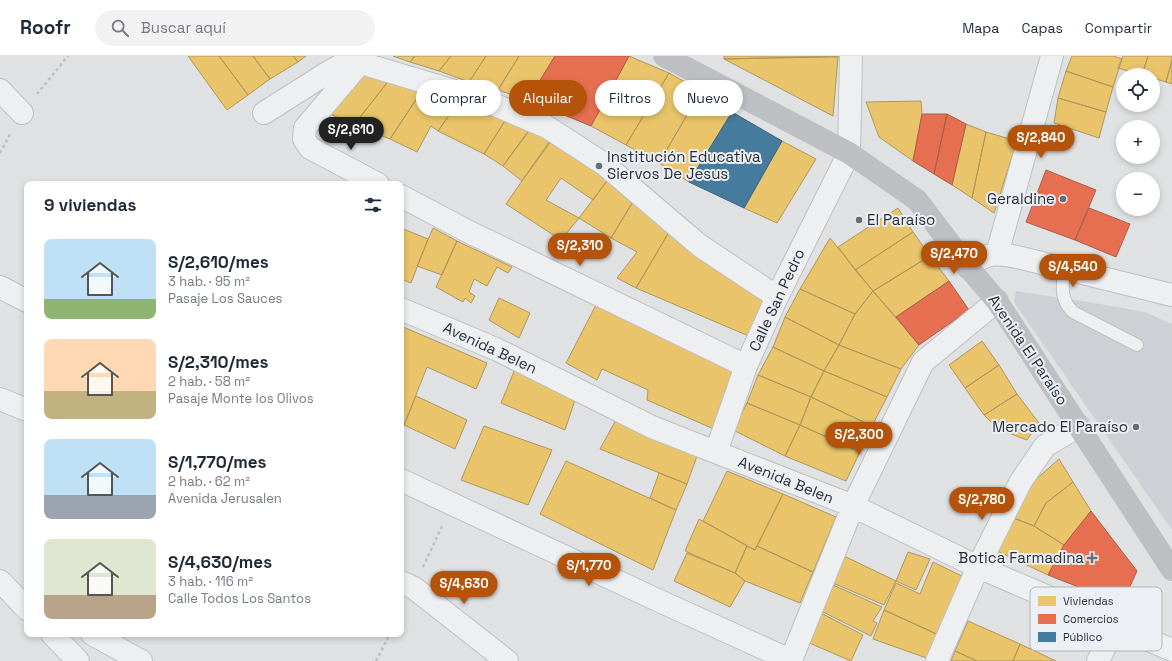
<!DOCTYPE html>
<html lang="es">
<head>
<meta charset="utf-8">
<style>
  body { margin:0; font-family:"Space Grotesk",sans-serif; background:#f2f2f3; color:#1f2937; height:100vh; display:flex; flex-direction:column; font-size:15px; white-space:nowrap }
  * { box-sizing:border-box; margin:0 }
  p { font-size:13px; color:#747a83 }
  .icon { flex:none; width:22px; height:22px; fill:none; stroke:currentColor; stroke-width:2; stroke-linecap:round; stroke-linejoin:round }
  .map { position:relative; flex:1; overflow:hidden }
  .details { position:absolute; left:24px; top:125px; width:380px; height:456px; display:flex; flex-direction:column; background:#fff; border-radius:8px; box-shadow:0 2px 6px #0003 }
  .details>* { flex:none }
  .hud { position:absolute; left:416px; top:24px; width:380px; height:36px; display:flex; gap:8px }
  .buttons { position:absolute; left:1116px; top:12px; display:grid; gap:8px }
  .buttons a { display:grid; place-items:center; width:44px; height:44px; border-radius:50%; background:#fff; box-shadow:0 2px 6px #0003; font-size:20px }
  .price { position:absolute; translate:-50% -34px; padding:0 9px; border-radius:14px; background:#b45309; color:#fff; font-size:13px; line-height:26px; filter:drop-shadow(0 1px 2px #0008) }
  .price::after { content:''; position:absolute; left:50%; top:24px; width:12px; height:9px; margin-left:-6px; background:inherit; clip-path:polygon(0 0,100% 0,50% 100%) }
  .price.selected { background:#222; color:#fff }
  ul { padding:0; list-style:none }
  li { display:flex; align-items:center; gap:12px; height:100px; padding:0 20px }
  li span { display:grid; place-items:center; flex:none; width:112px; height:80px; border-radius:8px; color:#555 }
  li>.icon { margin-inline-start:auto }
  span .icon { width:48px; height:48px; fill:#fffc; stroke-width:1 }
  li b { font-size:17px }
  h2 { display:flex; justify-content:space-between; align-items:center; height:48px; padding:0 20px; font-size:17px }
  .pill { padding:0 14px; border-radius:18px; background:#fff; box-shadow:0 2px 6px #0003; font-size:14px; line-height:36px }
  .pill.selected { background:#b45309; color:#fff }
  header { display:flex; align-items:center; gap:24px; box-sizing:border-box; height:56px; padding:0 20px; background:#fff; border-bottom:1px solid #e0e1e3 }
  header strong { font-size:19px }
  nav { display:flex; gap:22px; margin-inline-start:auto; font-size:14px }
  .search { width:280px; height:36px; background:#f2f2f3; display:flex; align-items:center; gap:10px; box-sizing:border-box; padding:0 14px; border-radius:22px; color:#747a83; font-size:15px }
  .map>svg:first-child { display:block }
  .built { fill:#ced0d6 }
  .homes { fill:#e9c46a; stroke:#af975c }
  .shops { fill:#e76f51; stroke:#ae5c4a }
  .public { fill:#457b9d; stroke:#3c647f }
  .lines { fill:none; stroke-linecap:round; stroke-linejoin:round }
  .lane-casing { stroke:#bdbfc1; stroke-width:14 }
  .street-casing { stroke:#bdbfc1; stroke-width:24 }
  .path { stroke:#bdbfc3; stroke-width:2.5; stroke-dasharray:3 3; stroke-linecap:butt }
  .lane { stroke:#eeeff0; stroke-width:12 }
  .street { stroke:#eeeff0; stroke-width:22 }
  .secondary { stroke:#bdbfc3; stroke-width:22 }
  .poi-dot { fill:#686d75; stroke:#eceff3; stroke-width:1.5 }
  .labels { text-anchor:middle; stroke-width:4; stroke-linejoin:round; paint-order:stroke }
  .poi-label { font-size:15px; fill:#282e3a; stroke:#eceff3; text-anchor:end }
  .street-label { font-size:15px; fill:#282e3a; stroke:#eceff3 }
  .key { fill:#eceff3; stroke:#b1b5bc; stroke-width:1 }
  .key-label { font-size:11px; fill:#282e3a }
</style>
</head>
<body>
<header>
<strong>Roofr</strong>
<div class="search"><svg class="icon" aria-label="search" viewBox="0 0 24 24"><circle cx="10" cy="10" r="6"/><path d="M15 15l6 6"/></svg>Buscar aquí</div>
<nav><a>Mapa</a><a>Capas</a><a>Compartir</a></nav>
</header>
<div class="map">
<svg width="1172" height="605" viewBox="0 0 1172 605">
  <rect width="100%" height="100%" fill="#dfe1e3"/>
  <path class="built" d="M1016,235L1088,246L1145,256L1172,268V474L1014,246Z"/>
  <path class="homes" d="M188,0H219L248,39L227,54Z
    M219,0H253L270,23L248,39Z
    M253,0H293L298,6L270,23Z
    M293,0H306L298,6Z
    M393,0H415L410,6Z
    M415,0H451L439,15L410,6Z
    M451,0H486L469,26L439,15Z
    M486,0H519L498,34L469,26Z
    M519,0H555L528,44L498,34Z
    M629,0L669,17L626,89L591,70Z
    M724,0H839L724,3Z
    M1072,0H1114L1122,3L1113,31L1066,15Z
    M1123,0H1148L1142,19L1118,12Z
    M1148,0H1172V4L1166,26L1153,22V19H1142Z
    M838,1L833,60L724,3L831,1Z
    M1172,4V28L1166,26Z
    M362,9L393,19L354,69L326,56Z
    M1066,15L1113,31L1106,56L1058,42Z
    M669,17L701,35L659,107L626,89Z
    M393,19L425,30L390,83L354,69Z
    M425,30L462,41L438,75L431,70L417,96L390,83Z
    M701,35L732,56L689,126L659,107Z
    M462,41L510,57L484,98L438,75Z
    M1058,42L1106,56L1099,82L1054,67Z
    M921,45L922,58L913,105L879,81L866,46Z
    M510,57L534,67L503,110L484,98Z
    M966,68L986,76L972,142L952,129Z
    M532,71L552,84L522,125L503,110Z
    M986,76L1017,85L994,157L972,142Z
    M782,85L816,103L777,167L744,152Z
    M549,86L609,122L593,144L561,122L546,144L579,162L561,184L506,148Z
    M609,122L637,139L611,182L579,162Z
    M637,139L672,171L636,232L617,222L637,196L611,182Z
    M898,152L913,176L855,214L838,191Z
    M672,171L771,243L751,281L636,232Z
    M401,172L428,183L411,227L401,223Z
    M433,172L457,185L442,219L417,210Z
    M913,176L930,200L873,235L855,214Z
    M830,182L873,235L855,258L800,233Z
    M457,185L512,211L508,217L497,211L487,230L474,223L469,236L475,240L471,247L465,242L463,246L436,231Z
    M930,200L949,225L896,261L873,235Z
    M800,233L855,258L839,289L785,261Z
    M873,235L919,289L901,313L839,289L855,258Z
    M499,242L530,257L519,282L489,264Z
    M597,247L740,309L714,373L647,344L648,334L602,313L597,324L566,307Z
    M785,261L839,289L824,315L773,291Z
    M401,270L487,307L476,333L427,311L401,377Z
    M982,285L999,309L965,332L949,309Z
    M839,289L901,313L887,341L824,315Z
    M773,291L824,315L811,341L758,319Z
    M999,309L1017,338L984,359L965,332Z
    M515,313L576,341L565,374L501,347Z
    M824,315L887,341L872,370L811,341Z
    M758,319L811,341L800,369L747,347Z
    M1017,338L1039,367L1027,384L998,373L984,359Z
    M416,340L467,364L455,393L404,369Z
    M811,341L872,370L860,396L800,369Z
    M747,347L800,369L785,400L733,374Z
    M617,362L697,400L687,428L600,393Z
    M800,369L860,396L846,425L785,400Z
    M484,370L552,394L528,449L461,424Z
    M1059,403L1073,426L1046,447L1034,470L1011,461L1024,434Z
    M566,405L676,454L653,514L540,458Z
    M727,415L783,438L755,494L703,465Z
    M659,417L687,428L676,454L650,442Z
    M1073,426L1091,455L1064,489L1034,470L1046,447Z
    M783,438L836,461L813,516L757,490Z
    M1011,461L1034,470L1064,489L1048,519L995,494Z
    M699,463L747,490L735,517L685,495Z
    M747,490L755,494L757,490L813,516L800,547L745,525L735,517Z
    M908,496L930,503L916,534L896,525Z
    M687,497L735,517L745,525L730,551L674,525Z
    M844,500L896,525L884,549L833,527Z
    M933,506L968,523L941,580L884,554L896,527L920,538Z
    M831,528L882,551L873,565L877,567L871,580L819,554Z
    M884,554L941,580L932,604L873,583Z
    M819,556L863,579L851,605L807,586Z
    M968,565L1020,588L1013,605H977L955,595Z
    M1020,588L1056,605H1013Z
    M955,595L977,605H951Z"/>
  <path class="shops" d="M555,0H629L591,70L528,44Z
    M922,58H947L934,118L913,105Z
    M947,58L966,68L952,129L934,118Z
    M1046,114L1096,134L1075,184L1026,166Z
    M1089,152L1130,168L1116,201L1075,184Z
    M949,225L969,254L919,289L896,261Z
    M1091,455L1137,515L1122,548L1048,519L1064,489Z"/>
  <path class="public" d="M732,56L782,85L744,152L689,126Z"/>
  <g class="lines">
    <g class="lane-casing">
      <path id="lane" d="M1064,212C1063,230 1059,242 1073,256L1137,289"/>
    </g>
    <g class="street-casing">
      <path id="street" d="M366,0L305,72L304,83L310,92L378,128
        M361,7L481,43L547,71L604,108L699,189L777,241
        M0,34L22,57
        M264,57L327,17L357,0
        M401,140L467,175L746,310
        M997,198L1052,0
        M968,211C987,196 996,197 1017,201L1172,239
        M0,231L27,245
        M401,253L498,294L652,371L853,450L978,511L1172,594
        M0,343L27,354
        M716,396L746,310L777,241L849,97L851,0
        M401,424L653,542L792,605
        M0,525L27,553
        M401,526L414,532L507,605
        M52,578L78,605
        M92,578L141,605
        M791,604L853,450L923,306L997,245
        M937,605L978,511L1021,425L1045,390L1079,370
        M1098,605L1115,570"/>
    </g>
    <path class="path" d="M37,38L68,0
      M0,97L10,78
      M423,511L442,470
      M376,605L390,578"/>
    <use href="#lane" class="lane"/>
    <use href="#street" class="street"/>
    <path class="secondary" d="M664,0L849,97L917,144L968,211L997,245L1172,514"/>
  </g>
  <g class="poi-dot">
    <circle cx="599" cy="110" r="4"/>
    <circle cx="1063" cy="143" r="4"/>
    <circle cx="859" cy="164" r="4"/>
    <circle cx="1136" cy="371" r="4"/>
    <path d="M1090 496h4v4h4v4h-4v4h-4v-4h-4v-4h4z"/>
  </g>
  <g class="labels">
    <g class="poi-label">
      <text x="607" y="106" text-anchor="start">Institución Educativa<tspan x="607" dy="17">Siervos De Jesus</tspan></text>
      <text x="1055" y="148">Geraldine</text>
      <text x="867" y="169" text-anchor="start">El Paraíso</text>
      <text x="1128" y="376">Mercado El Paraíso</text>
      <text x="1084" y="507">Botica Farmadina</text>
    </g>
    <g class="street-label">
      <text transform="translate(777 244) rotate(-65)" y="5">Calle San Pedro</text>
      <text transform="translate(490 292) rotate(25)" y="5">Avenida Belen</text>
      <text transform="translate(1028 294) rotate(56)" y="5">Avenida El Paraíso</text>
      <text transform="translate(786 424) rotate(22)" y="5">Avenida Belen</text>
    </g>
  </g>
  <rect x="1030" y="531" width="132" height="64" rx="6" class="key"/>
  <rect x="1038" y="540" width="18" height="10" fill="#e9c46a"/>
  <rect x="1038" y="558" width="18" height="10" fill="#e76f51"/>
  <rect x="1038" y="576" width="18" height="10" fill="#457b9d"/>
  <g class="key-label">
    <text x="1063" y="549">Viviendas</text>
    <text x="1063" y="567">Comercios</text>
    <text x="1063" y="585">Público</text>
  </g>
</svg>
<div class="buttons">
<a><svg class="icon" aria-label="locate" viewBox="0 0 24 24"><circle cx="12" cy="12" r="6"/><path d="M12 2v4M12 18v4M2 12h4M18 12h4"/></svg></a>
<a>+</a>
<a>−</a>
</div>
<b class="price selected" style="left:351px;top:95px">S/2,610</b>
<b class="price" style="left:1041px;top:103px">S/2,840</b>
<b class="price" style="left:580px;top:211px">S/2,310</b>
<b class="price" style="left:954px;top:219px">S/2,470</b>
<b class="price" style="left:1073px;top:232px">S/4,540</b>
<b class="price" style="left:859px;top:400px">S/2,300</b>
<b class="price" style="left:982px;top:465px">S/2,780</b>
<b class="price" style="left:589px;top:531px">S/1,770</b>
<b class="price" style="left:464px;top:549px">S/4,630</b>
<div class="hud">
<a class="pill">Comprar</a>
<a class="pill selected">Alquilar</a>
<a class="pill">Filtros</a>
<a class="pill">Nuevo</a>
</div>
<section class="details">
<h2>9 viviendas<svg class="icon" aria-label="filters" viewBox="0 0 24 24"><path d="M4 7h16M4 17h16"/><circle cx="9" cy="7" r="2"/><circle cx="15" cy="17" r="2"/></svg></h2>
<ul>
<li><span style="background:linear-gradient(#bfe0f5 75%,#8fb573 0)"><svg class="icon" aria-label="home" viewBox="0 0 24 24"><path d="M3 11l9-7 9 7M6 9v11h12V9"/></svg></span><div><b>S/2,610/mes</b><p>3 hab. · 95 m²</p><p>Pasaje Los Sauces</p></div></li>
<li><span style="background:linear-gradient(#ffd9b3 65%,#c2b280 0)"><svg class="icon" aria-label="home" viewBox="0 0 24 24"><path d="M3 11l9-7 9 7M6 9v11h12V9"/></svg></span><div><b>S/2,310/mes</b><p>2 hab. · 58 m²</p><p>Pasaje Monte los Olivos</p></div></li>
<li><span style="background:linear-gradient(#bfe0f5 70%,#9aa5b1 0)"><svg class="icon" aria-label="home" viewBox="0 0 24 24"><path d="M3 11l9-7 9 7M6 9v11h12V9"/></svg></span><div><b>S/1,770/mes</b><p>2 hab. · 62 m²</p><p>Avenida Jerusalen</p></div></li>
<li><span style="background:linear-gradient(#dfe7d0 70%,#b9a48a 0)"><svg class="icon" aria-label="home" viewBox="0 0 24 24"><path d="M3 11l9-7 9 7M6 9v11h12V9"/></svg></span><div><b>S/4,630/mes</b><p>3 hab. · 116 m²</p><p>Calle Todos Los Santos</p></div></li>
</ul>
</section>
</div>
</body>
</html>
